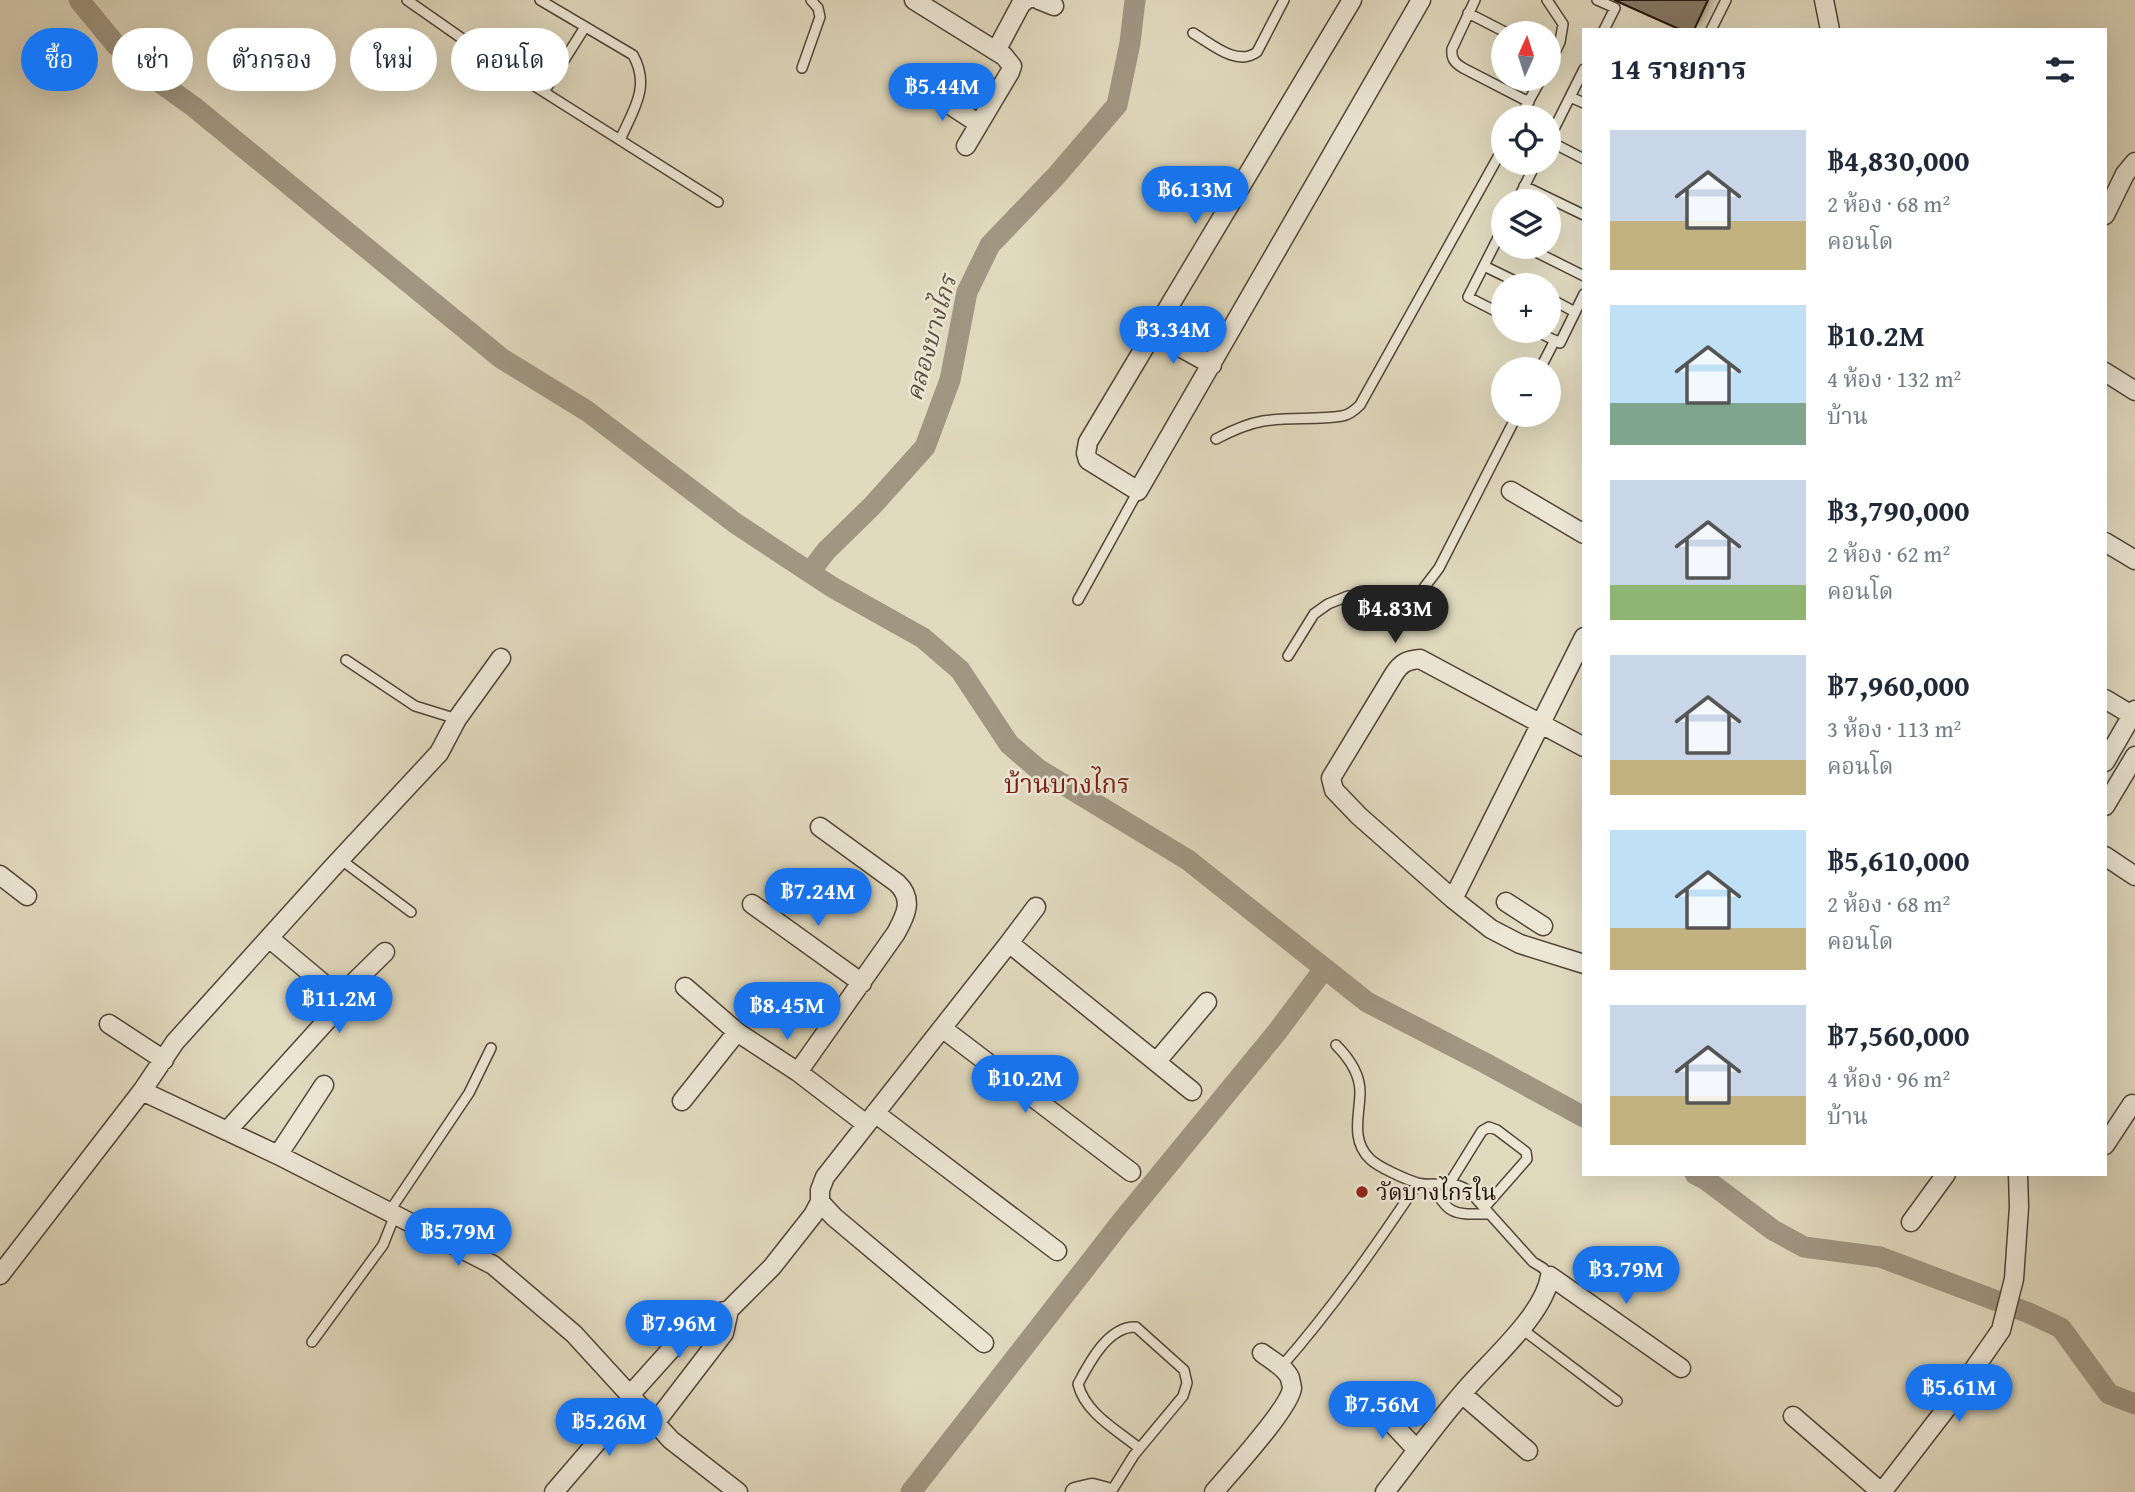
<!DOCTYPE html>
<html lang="th">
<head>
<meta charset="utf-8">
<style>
  body { margin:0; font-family:"Gentium Book Plus","Noto Serif Thai",serif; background:#f6f6f7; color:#1f2937; height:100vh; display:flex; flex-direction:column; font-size:26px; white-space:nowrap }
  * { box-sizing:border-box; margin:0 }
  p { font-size:23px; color:#747a83 }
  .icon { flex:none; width:38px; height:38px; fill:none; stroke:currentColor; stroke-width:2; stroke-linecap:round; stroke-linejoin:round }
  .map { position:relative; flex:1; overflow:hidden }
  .sheet { position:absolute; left:1582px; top:28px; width:525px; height:1148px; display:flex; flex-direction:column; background:#fff; border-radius:0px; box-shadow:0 7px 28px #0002 }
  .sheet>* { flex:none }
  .hud { position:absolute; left:21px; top:28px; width:665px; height:63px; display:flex; gap:14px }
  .needle { width:46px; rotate:3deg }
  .tools { position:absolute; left:1491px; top:21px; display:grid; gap:14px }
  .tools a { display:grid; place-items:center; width:70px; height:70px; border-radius:50%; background:#fff; box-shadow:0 7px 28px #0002; font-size:35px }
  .price { position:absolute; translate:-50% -60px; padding:0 16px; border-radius:24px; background:#1a73e8; color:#fff; font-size:23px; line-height:46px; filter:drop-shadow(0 2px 4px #0008) }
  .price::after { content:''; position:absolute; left:50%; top:42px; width:21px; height:16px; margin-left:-10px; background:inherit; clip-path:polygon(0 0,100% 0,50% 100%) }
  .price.current { background:#222; color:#fff }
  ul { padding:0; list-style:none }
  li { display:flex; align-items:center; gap:21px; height:175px; padding:0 28px }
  li span { display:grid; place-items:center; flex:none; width:196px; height:140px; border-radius:0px; color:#555 }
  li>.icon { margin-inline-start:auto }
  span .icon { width:84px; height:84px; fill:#fffc; stroke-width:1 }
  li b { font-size:30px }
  h2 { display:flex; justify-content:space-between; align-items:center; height:84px; padding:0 28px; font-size:30px }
  .chip { padding:0 24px; border-radius:32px; background:#fff; box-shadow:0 7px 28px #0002; font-size:24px; line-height:63px }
  .chip.current { background:#1a73e8; color:#fff }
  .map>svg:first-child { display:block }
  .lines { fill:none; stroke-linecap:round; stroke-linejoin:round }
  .canal { stroke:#a09682; stroke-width:21 }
  .building { fill:#867a69; stroke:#23120c; stroke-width:2; filter:url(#shadow) }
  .service-casing { stroke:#524439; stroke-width:12 }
  .minor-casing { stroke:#524439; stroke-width:21 }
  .service { stroke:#ece7d5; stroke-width:9 }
  .minor { stroke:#ece7d5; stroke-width:18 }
  .poi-dot { fill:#8f2418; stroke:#ece7d5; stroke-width:2.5 }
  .labels { text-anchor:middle; stroke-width:5; stroke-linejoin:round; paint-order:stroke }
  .poi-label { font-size:23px; fill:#23120c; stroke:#ece7d5; text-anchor:start }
  .water-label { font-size:24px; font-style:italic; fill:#5b4d41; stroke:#ece7d5 }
  .quarter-label { font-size:26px; fill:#7a1f14; stroke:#ece7d5 }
</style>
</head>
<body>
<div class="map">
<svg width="2135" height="1492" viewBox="0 0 2135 1492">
  <defs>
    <filter id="shadow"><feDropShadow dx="6" dy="-6" stdDeviation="3.5" flood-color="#0004"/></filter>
  </defs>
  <rect width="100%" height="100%" fill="#e1dabf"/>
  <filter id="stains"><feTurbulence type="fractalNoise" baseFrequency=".00286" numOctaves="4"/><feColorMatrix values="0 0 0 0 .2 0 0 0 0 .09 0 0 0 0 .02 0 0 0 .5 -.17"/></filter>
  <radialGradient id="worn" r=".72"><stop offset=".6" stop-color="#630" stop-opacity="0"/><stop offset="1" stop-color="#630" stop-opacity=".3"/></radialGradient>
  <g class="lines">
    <path class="canal" d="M79,0L116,45L148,74L194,107L501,358L587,411L735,523L832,587L923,638L960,670L1009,744L1038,769L1188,860L1367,1002L1485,1063L1584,1117
      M810,572L826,551L873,505L925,447L950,380L967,292L990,245L1056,176L1117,105L1130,43L1135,0
      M1695,1174L1705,1179L1773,1230L1804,1247L1880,1257L2029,1313L2061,1328L2109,1394L2135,1404
      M911,1492L1122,1221L1277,1032L1324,969"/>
  </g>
  <path class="building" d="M1614,0H1708L1694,30H1681Z"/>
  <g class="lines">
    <g class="service-casing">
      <path id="service" d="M407,0L487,56L718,202
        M540,0L633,55C651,87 633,110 620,140
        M1475,0L1452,49C1451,59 1455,63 1463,68L1529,102
        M1547,0L1563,24L1560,42L1549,65
        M1597,0L1615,8L1604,30
        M1468,13L1507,33
        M1711,30L1726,0
        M1193,33C1212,44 1237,67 1257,52L1284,0
        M802,68L820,17L818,8L811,0
        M544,92L585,27
        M1570,97L1584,103
        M1520,117L1541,79
        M1549,139L1584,69
        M1549,141L1584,159
        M1524,186L1584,215
        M1517,201L1536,163
        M1503,228L1468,297L1503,315
        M1526,247L1584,276
        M1484,266L1523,285
        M1549,298L1575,312
        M1536,331L1560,343L1584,294
        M1540,369L1555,340
        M1216,439C1231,431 1246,424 1263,421C1289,417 1317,420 1342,416C1349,415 1355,410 1360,405L1503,148
        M1078,600L1138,491
        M1288,656L1314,614L1328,604L1348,596L1381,599L1401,598L1420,593L1439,568L1517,415
        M346,660L415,706L457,719
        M340,859L411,912
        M1336,1045C1348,1057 1360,1074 1360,1092C1360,1114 1350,1140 1370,1159C1378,1167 1407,1180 1418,1183C1438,1188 1451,1177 1470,1192L1533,1262L1543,1268L1550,1276
        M1432,1184C1448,1217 1456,1214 1490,1214
        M1449,1184L1482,1131L1489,1127L1497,1130L1526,1152L1527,1159L1484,1208
        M389,1212L469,1093L491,1048
        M1522,1329L1617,1401
        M312,1342L383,1245L395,1215
        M1281,1367C1332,1309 1375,1247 1418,1183
        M1111,1492L1134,1455L1183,1396L1187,1383L1184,1370L1136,1327C1108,1326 1089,1363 1078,1384C1085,1413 1117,1430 1139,1448"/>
    </g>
    <g class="minor-casing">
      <path id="minor" d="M914,0L1004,56L1012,66L1010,72L966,146
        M1039,0L1054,6
        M1352,0L1088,442L1086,453L1088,460L1138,491L1421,0
        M1824,0L1830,30
        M996,51L1021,4L1026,0
        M926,89L979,124
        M2105,215L2125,174L2135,162
        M1153,332L1212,365
        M2105,372L2135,391
        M1511,491L1584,534
        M2105,542L2135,560
        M2105,699L2135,717
        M1584,747L1420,659C1407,660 1401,663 1394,674L1331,778L1334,790L1359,816L1453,899L1491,929L1520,944L1584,964
        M2105,762L2135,710
        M2105,806L2135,756
        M2105,856L2135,876
        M0,875L27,896
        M1453,899L1584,637
        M1506,902L1543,926
        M752,904L862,983
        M1009,943L1036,907
        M685,987L737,1032L798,1072L866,1124
        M333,1003L385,952
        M109,1024L164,1060
        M942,1028L1131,1172
        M1157,1061L1207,1002
        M798,1072L896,933C906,915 914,899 897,883L820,827
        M142,1091L278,1155L493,1265L574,1334L671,1440L738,1492
        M682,1101L737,1032
        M875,1113L1057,1251
        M227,1131L330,1017L333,1003L325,985L269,938
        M2105,1145L2132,1104
        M278,1155L324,1085
        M820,1202L834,1217L984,1343
        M1911,1222L1946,1174
        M0,1275L142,1091L175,1042L332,868L439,753L457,719L501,658
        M1462,1394L1528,1451
        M630,1395L700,1317L729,1310L772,1267L813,1215L820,1202V1190L825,1177L1009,943L1192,1091
        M1375,1405L1417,1450
        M1793,1416L1881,1492
        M655,1423L724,1333L729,1310
        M554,1492L634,1399
        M1075,1492L1092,1488L1107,1492
        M1214,1492C1229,1474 1290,1408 1292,1388C1292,1387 1290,1379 1290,1378C1285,1367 1271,1360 1262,1353
        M1385,1492C1410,1460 1434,1426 1461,1395C1487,1363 1544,1316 1550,1276L1681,1368
        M1882,1492L1949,1405L2001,1330L2014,1279L2019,1207L2018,1174"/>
    </g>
    <use href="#service" class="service"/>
    <use href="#minor" class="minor"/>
  </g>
  <circle class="poi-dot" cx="1362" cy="1192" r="7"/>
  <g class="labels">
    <g class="poi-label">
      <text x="1376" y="1200">วัดบางไกรใน</text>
    </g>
    <g class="water-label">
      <text transform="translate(931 338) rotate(-74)" y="8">คลองบางไกร</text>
    </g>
    <g class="quarter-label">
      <text x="1067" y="793">บ้านบางไกร</text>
    </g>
  </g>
  <rect width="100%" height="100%" filter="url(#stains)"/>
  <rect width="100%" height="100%" fill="url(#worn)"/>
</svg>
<div class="tools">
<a><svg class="needle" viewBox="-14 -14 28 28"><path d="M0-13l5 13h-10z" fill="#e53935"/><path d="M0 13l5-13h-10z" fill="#747a83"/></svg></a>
<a><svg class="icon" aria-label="locate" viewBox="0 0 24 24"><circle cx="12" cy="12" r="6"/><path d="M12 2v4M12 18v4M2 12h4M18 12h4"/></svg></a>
<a><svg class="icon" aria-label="layers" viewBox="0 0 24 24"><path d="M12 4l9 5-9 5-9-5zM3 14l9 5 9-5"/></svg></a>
<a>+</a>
<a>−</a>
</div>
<b class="price" style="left:942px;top:123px">฿5.44M</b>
<b class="price" style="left:1195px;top:226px">฿6.13M</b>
<b class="price" style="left:1173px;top:366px">฿3.34M</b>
<b class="price current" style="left:1395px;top:645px">฿4.83M</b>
<b class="price" style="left:818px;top:928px">฿7.24M</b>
<b class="price" style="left:339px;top:1035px">฿11.2M</b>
<b class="price" style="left:787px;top:1042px">฿8.45M</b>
<b class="price" style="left:1025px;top:1115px">฿10.2M</b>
<b class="price" style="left:458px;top:1268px">฿5.79M</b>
<b class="price" style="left:1626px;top:1306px">฿3.79M</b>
<b class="price" style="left:679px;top:1360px">฿7.96M</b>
<b class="price" style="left:1959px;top:1424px">฿5.61M</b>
<b class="price" style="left:1382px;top:1441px">฿7.56M</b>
<b class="price" style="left:609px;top:1458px">฿5.26M</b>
<div class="hud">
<a class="chip current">ซื้อ</a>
<a class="chip">เช่า</a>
<a class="chip">ตัวกรอง</a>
<a class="chip">ใหม่</a>
<a class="chip">คอนโด</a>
</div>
<section class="sheet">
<h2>14 รายการ<svg class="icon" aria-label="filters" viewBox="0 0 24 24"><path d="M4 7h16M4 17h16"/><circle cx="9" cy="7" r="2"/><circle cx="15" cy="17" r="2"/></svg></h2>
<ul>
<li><span style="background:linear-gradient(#c9d6e8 65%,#c2b280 0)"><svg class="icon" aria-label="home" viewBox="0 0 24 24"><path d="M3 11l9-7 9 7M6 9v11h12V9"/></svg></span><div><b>฿4,830,000</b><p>2 ห้อง · 68 m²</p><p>คอนโด</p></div></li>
<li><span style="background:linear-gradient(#bfe0f5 70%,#7fa58c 0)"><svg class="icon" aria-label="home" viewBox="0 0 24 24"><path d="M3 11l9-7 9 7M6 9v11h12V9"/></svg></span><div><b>฿10.2M</b><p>4 ห้อง · 132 m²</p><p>บ้าน</p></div></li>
<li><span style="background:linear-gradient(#c9d6e8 75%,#8fb573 0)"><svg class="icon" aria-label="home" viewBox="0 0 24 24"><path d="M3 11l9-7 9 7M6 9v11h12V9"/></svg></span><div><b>฿3,790,000</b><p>2 ห้อง · 62 m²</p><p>คอนโด</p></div></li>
<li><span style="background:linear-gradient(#c9d6e8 75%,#c2b280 0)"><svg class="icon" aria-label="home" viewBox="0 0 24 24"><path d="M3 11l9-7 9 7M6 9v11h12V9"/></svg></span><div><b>฿7,960,000</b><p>3 ห้อง · 113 m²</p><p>คอนโด</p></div></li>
<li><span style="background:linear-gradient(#bfe0f5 70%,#c2b280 0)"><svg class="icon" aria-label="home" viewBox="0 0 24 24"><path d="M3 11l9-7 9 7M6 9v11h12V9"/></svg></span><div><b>฿5,610,000</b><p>2 ห้อง · 68 m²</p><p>คอนโด</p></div></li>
<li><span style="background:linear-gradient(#c9d6e8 65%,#c2b280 0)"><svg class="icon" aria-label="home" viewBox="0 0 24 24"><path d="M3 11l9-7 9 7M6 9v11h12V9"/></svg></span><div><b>฿7,560,000</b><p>4 ห้อง · 96 m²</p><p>บ้าน</p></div></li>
</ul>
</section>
</div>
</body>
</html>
